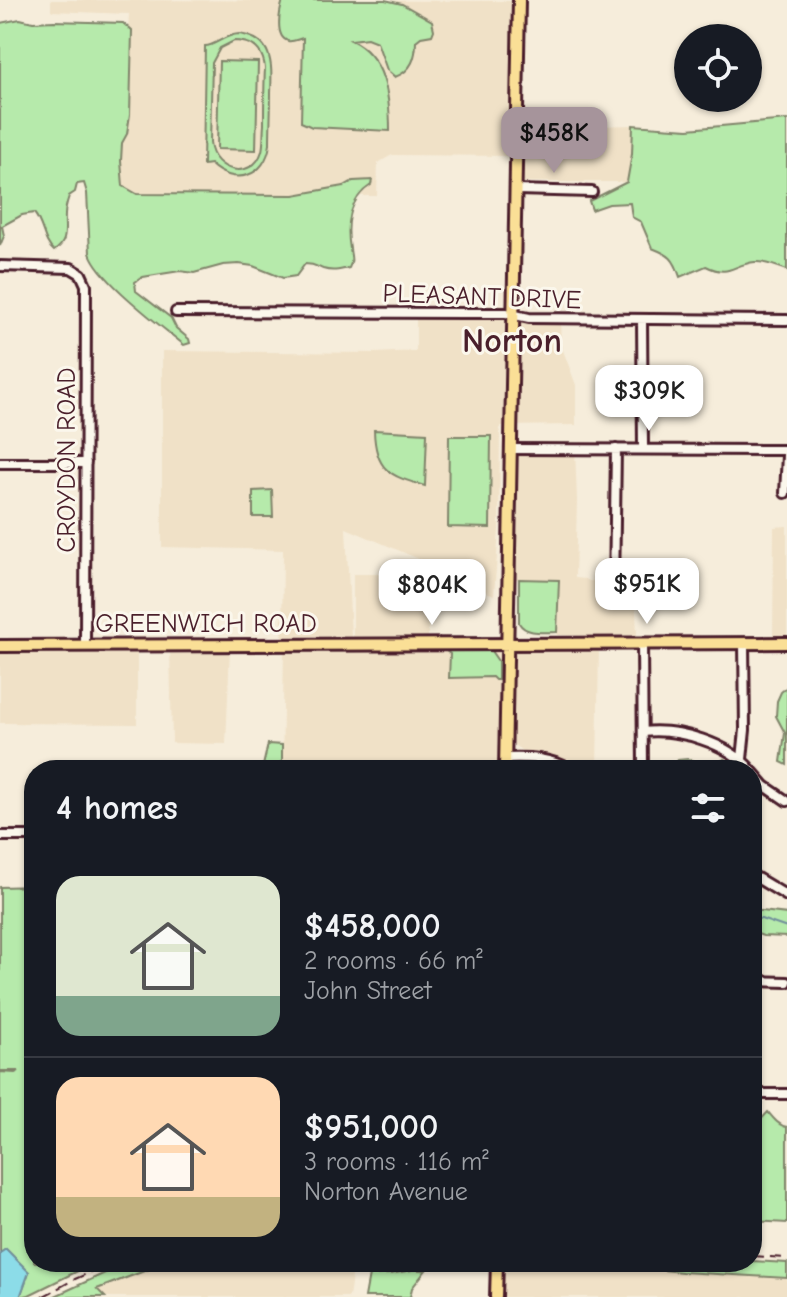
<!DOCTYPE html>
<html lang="en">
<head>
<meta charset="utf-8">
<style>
  body { margin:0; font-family:"Comic Neue",sans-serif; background:#20242c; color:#f1f3f6; height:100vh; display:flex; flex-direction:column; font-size:30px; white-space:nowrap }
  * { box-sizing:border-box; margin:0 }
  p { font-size:26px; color:#9ea1a6 }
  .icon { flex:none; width:44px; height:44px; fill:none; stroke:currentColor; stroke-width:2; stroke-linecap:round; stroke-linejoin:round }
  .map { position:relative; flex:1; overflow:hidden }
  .sheet { position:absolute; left:24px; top:760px; width:738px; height:512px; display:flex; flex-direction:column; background:#171b24; border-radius:32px; box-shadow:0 2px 6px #0004 }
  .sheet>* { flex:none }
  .fabs { position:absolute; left:674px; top:24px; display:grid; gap:16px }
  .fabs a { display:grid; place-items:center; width:88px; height:88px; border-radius:50%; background:#171b24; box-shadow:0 2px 6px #0004; font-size:40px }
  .price { position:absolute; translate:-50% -68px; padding:0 18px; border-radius:16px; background:#fff; color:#222; font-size:26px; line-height:52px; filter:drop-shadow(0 2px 4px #0008) }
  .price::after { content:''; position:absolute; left:50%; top:48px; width:24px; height:18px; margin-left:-12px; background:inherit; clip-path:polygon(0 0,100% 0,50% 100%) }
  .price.selected { background:#a6949b; color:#111 }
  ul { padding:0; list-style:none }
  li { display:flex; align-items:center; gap:24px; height:200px; padding:0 32px }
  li+li { border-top:2px solid #363941 }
  li span { display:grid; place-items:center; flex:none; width:224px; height:160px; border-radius:24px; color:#555 }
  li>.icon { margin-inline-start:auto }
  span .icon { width:96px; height:96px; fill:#fffc; stroke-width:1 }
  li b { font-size:34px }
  h2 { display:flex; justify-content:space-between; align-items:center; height:96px; padding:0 32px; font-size:34px }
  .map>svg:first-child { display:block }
  .built { fill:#f0e1c7 }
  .green { fill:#b6eaab; stroke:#80846b; stroke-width:2; fill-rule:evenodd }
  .water { fill:#8cdce8; stroke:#72909c; stroke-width:2 }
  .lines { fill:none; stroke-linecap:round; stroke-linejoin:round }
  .stream { stroke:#72909c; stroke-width:2 }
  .minor-casing { stroke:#4a1f2b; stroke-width:14 }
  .major-casing { stroke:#4a1f2b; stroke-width:16 }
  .minor { stroke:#fbf7ec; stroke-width:8 }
  .major { stroke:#fadf96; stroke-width:10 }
  .rail { stroke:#4a1f2b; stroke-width:2; stroke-dasharray:12 6; stroke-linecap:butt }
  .labels { text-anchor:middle; stroke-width:6; stroke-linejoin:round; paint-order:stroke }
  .street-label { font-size:26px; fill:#4a1f2b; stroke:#fbf7ec }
  .district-label { font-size:34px; font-weight:bold; fill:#4a1f2b; stroke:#fbf7ec }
</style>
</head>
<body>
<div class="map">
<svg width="787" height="1297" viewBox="0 0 787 1297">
  <rect width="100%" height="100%" fill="#f6eddb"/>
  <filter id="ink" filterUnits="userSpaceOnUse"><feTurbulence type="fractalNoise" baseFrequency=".0125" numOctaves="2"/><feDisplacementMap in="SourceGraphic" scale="16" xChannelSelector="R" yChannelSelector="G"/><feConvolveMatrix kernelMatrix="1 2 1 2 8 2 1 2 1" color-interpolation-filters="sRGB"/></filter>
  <g filter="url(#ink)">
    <path class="built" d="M51,0L516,1L514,156L392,155L378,163L377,196L119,194L129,14L51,11Z
      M633,125L632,154L627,182H519L521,128Z
      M416,312L560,318L561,345L576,385V425L500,426L499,529L494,595L484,591L428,578V637H353V574H389L390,560H418L427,566L426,562L346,528L351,638L282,639L283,550L162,547V351L375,353L416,351Z
      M511,449H575L577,500L575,578L586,579L589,581L635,580L637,638L557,635L559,580L509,579Z
      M787,526V638H773L774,527Z
      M137,646V724L0,723V647Z
      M599,646L597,770H578L545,753L524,752L514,745L512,739L515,655L516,650L536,647Z
      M284,647L495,649L502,656L500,770H282Z
      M170,648H230L226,744L172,743Z
      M520,760H535L567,770H512Z
      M169,1262H354L349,1297H106L96,1290Z
      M500,1262H584L682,1272L787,1278V1297H500Z"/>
    <path class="green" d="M283,0H385L402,4L432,21L434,30L432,35L421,37L416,41C416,57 412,71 395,77L387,70L377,42L367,38L351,40C385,56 390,96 390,131L312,127L301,122L303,38C298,39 293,42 288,41C274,37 280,10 283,0Z
      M20,19L33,22L54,21L123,23L132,31L130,115L127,134L122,143L121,161L123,186L137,194L294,195L344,186L353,181L372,180L371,185C349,199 346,225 350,249C351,258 353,260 349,268C340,270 332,272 323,269C316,266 314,264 305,264L296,276L283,278L253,266L239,264L223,265L194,273L180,271L161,274L143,277L135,282L136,291L171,318L176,328L189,339L190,343L184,345C160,325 99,280 90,253L87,193L84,183L77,184L75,192L69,196C67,202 65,209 65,215C64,231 69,241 54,251C43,242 44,225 34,213L22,215L2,226L4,236L0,246V23Z
      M239,34C274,39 272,64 271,93C271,110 270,127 270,144C266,177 234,187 210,164L203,165L205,46C216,46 223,35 239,34ZM234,41C252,41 263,50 265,68C264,87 264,106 264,125C263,133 264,143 262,151C253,181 213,173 210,143L212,63L220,48Z
      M219,61L258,62L256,150L217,149Z
      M787,120V270C778,267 765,261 755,262C733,264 730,278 706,266L680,277C674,258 670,255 652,248L641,222L632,217L630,203L609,204L592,210L589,201L627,182L632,154L633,125L688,129Z
      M374,430L427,433L425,486C389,476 375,470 374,430Z
      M449,436H491L490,528L448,527Z
      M272,490L273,517H253V491Z
      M519,579L559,580L557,632C544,632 526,635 519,623Z
      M451,648L491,651L498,661V680H495L492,677L449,678L450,654L446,651L447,649Z
      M787,687V765L781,762L785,733L776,716L777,701L781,692Z
      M268,744L282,745V770H262Z
      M688,759L712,767L724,759L733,763L739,770H670L678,760Z
      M34,886V1262H96L29,1295L20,1297L29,1272L6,1249L0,1253V1072L15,1073L19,1071H0V887Z
      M752,910L787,914V937L763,936L752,932Z
      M752,1102L762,1104L753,1117L756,1125L768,1112C773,1118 779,1126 787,1127V1223L752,1221Z
      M752,1261L787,1263V1278L682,1272L584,1262Z
      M138,1262H168L97,1289L105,1297H53L116,1268Z
      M412,1270H426L412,1288L410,1297H365L369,1275L391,1274Z"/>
    <path class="water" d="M6,1249L29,1272L20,1297H0V1253Z"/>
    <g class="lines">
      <path class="stream" d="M752,918L761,919L787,928"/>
      <g class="minor-casing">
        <path id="minor" d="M516,190L592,192
          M0,266L71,268L81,274L86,285L85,645
          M176,312L467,313H506L529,318L787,320
          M642,319L643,449
          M511,449L787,450
          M0,463H86
          M785,493L787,455
          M614,591L616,449
          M642,643L643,770
          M643,732C679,728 728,743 751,770
          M506,758C530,757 550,758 572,770
          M742,759L745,730L744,643
          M752,771L765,786L787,801
          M0,836H34
          M752,875L787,896
          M752,981L787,982
          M752,1094H787"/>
      </g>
      <g class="major-casing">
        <path id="major" d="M0,646L787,643
          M505,770L519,0
          M496,1297L497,1262"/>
      </g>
      <use href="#minor" class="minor"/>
      <use href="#major" class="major"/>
      <path class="rail" d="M752,1256L787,1258
        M42,1297L75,1279L114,1262"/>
    </g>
  </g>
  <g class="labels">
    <g class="street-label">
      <text transform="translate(482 296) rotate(2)" y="9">PLEASANT DRIVE</text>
      <text transform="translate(66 460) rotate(-90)" y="9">CROYDON ROAD</text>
      <text x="206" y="632">GREENWICH ROAD</text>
    </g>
    <g class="district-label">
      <text x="512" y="352">Norton</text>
    </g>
  </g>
</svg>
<div class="fabs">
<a><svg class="icon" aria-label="locate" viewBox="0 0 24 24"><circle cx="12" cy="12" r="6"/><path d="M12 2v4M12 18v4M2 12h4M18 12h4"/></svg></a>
</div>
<b class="price selected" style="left:554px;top:175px">$458K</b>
<b class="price" style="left:649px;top:433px">$309K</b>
<b class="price" style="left:647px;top:626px">$951K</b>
<b class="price" style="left:432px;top:627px">$804K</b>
<section class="sheet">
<h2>4 homes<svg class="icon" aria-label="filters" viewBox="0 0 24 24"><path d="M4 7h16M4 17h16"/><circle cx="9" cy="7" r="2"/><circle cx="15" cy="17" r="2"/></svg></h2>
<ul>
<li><span style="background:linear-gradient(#dfe7d0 75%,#7fa58c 0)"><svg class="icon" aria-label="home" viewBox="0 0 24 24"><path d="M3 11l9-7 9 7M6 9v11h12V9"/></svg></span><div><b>$458,000</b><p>2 rooms · 66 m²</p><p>John Street</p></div></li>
<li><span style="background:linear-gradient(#ffd9b3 75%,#c2b280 0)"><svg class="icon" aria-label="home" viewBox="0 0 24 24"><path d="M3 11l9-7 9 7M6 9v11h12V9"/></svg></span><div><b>$951,000</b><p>3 rooms · 116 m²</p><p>Norton Avenue</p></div></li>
</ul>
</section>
</div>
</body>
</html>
